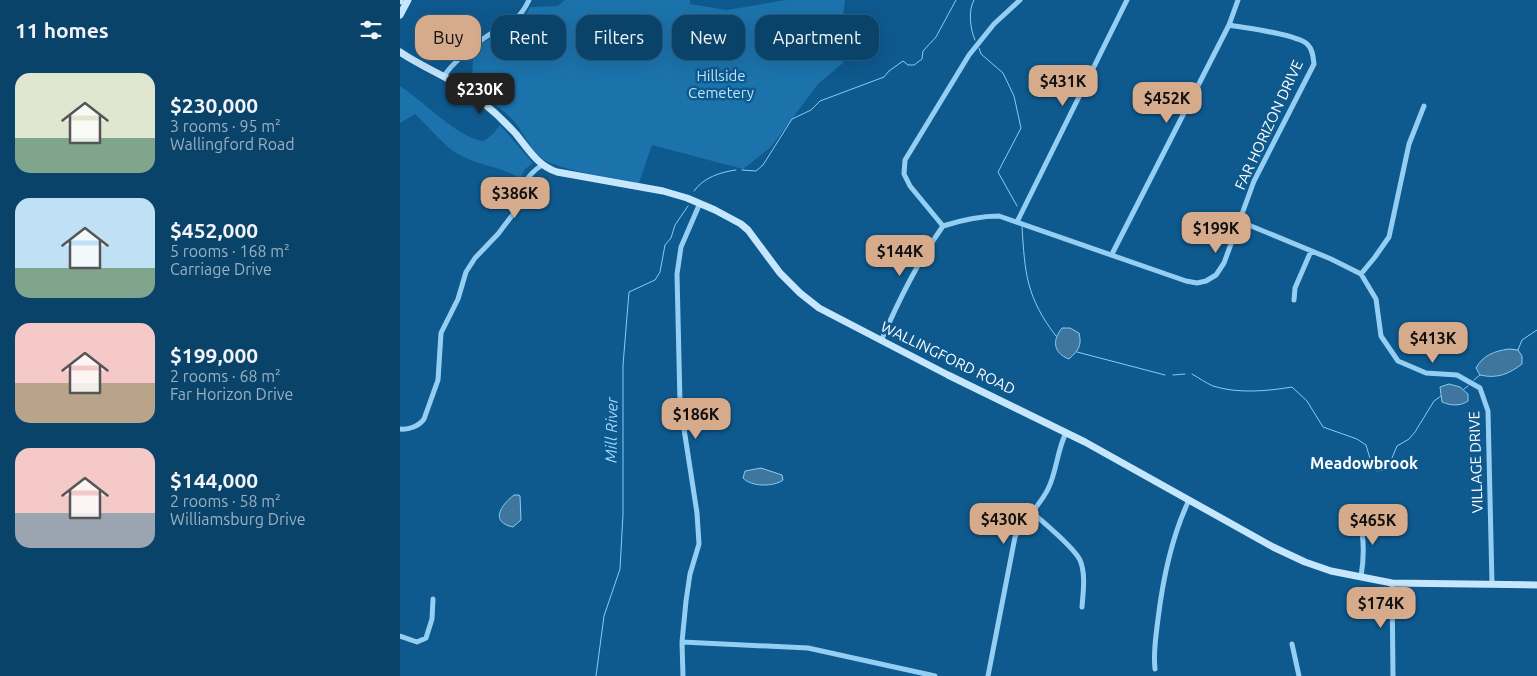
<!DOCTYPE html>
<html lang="en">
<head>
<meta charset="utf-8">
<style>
  body { margin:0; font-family:Ubuntu,sans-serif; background:#184e72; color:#f1f3f6; height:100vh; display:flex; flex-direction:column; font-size:19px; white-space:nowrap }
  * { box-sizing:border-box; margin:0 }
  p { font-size:16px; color:#99b0c1 }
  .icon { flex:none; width:28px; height:28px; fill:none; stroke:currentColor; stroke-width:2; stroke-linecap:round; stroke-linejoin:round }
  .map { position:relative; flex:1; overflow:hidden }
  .side { display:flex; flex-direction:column; background:#0a436a; width:400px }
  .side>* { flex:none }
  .guide { position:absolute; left:15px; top:15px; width:475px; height:45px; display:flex; gap:10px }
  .price { position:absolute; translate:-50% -42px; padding:0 11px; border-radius:10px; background:#d6ab8b; color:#111; font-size:16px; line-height:32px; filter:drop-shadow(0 1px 2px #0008) }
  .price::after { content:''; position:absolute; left:50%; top:30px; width:15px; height:11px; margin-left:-8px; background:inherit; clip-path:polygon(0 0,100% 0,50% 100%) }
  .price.active { background:#222; color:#fff }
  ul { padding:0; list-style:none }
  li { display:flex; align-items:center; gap:15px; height:125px; padding:0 15px }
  li span { display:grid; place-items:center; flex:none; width:140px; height:100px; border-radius:15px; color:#555 }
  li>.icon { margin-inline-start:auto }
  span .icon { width:60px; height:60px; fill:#fffc; stroke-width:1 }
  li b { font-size:21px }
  h2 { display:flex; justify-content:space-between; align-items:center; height:60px; padding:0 15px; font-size:21px }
  .tag { padding:0 18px; border-radius:15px; background:#0a436a; box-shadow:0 5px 20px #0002,0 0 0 1px #2a5c7e; font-size:18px; line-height:45px }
  .tag.active { background:#d6ab8b; color:#111 }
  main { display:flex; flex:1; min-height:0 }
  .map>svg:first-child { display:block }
  .green { fill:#1c73ac }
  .water { fill:#3e769d; stroke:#86ccf8 }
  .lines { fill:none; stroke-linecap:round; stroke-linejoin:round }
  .stream { stroke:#86ccf8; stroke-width:1 }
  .street { stroke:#95cef3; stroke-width:5 }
  .secondary { stroke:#c5e6fd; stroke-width:7 }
  .labels { text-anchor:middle; stroke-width:5; stroke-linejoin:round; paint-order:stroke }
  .park-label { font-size:15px; fill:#bde4fe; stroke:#0e598e }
  .street-label { font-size:15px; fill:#fff; stroke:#0e598e }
  .water-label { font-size:16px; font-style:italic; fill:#a1d8fb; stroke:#0e598e }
  .neighbourhood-label { font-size:16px; font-weight:bold; fill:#fff; stroke:#0e598e }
</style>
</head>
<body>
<main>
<section class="side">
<h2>11 homes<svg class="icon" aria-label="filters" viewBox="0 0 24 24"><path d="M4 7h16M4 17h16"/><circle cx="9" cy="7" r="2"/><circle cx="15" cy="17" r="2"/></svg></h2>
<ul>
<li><span style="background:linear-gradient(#dfe7d0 65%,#7fa58c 0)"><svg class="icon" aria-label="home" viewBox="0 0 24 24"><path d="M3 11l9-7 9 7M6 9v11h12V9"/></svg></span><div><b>$230,000</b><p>3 rooms · 95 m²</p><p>Wallingford Road</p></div></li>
<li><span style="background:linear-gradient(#bfe0f5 70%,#7fa58c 0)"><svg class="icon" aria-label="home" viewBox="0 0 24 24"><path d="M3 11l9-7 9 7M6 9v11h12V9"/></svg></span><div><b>$452,000</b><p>5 rooms · 168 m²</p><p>Carriage Drive</p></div></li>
<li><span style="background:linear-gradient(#f6c9c9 60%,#b9a48a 0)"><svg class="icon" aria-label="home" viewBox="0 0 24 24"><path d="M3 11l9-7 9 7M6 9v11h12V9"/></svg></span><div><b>$199,000</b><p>2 rooms · 68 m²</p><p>Far Horizon Drive</p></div></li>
<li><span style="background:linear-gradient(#f6c9c9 65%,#9aa5b1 0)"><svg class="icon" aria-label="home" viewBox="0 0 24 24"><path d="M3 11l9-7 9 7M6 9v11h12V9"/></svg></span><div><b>$144,000</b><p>2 rooms · 58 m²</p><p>Williamsburg Drive</p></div></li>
</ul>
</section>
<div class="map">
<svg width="1137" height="676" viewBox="0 0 1137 676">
  <rect width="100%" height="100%" fill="#0e598e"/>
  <path class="green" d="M165,0H290V4L327,10L386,0H445L443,15L448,28L443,63L418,84L371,147L343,169L252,145L239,183C218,178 152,170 139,156C127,144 121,127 109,116C98,105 83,98 72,86L73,51L86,41L122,22L130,7L158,6Z
    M0,86C22,100 59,139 84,141L94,133L100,125L133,163L125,169L120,179C102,166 78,166 58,154C46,148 26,124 15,114L0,123Z"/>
  <path class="water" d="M662,328H670L679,333C682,345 679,350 669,359C653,353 652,340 662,328Z
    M1109,349L1118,350L1122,356V364C1109,374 1097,379 1080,375L1076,368C1083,355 1095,351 1109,349Z
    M1049,384L1060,387L1068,394V401C1061,406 1051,406 1042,402L1040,387Z
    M361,468L382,475L383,480C374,487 351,487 343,478L345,471Z
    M114,495H119L120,496L121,520L113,527C90,522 100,506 114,495Z"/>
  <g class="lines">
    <path class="stream" d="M574,0C568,10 570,29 575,40
      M579,48L581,54L603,73L614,96L621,128L598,172L617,206
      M342,170L356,171L363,165L392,119L411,110L420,101L484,77L489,71L503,61L508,65H514L522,59L523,51L536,37L556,0
      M294,191C303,178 320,172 336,170
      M622,227C625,273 626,297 656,336
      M1118,350L1122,340L1137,330
      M677,352L765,375
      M792,374C799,378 806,383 813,386C838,394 868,391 892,387L907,401L923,427L957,439L966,445L972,465L976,471L987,470L997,446L1009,439L1015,432L1034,401L1041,396
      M773,375L785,374
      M1074,380L1080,375
      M1064,389L1068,386
      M196,676L204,616L220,569L223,514V365L229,292L255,280L260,272L265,245L271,238L275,225L288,206"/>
    <path class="street" d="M43,77C53,63 69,49 83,39C103,24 117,26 129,0
      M125,185C128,194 124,204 117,209C115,193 128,174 142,165
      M839,221L931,259L961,274L976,299L981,336L998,361L1026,373L1057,375L1080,388L1088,411L1092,584
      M617,222L727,0
      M543,226C562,220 579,216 599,216L786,281L797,283L806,281L816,275L824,263L854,181L914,64C913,57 913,50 908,45C899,34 844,28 829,25
      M543,226L510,186L504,174L505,160L569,55L594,24L620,0
      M712,254L829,25L838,0
      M961,274L975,257L989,237L1009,144L1024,106
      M894,300L895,288L911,251
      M481,341C499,300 517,263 543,226
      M0,429C9,430 19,426 24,419L38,380L41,333L58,299L66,272L75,258L98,234L117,209
      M633,513C645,524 673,546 680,560C686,574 683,593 682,607
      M958,518C965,536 964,558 961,577
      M992,583L993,676
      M0,636L17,642L26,638L32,619L33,599
      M282,642L408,648L535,676
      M892,644L899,676
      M755,669C753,652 756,636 758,619C763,578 771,538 789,500
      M283,676L282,642L286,601L290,574L299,544L297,513L280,403L277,274L281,247L300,203
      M588,676L615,537C624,519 639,507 648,489C657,471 657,450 666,433"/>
    <path class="secondary" d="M0,1V0
      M0,15L8,0
      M0,52C16,63 34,71 50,80C74,94 98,114 116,134C128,149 138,166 157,172L263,191L287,198L315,210L341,224L348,230L380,273L400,293L419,308L548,375L685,442L873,547L905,562L931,571L992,583L1137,585"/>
  </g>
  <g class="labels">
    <g class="park-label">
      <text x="321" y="81">Hillside<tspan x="321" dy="17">Cemetery</tspan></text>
    </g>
    <g class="street-label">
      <text transform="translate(869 125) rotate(-65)" y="5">FAR HORIZON DRIVE</text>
      <text transform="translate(548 358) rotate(26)" y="5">WALLINGFORD ROAD</text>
      <text transform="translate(1076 462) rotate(-92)" y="5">VILLAGE DRIVE</text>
    </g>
    <g class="water-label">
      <text transform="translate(211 430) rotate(-89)" y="6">Mill River</text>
    </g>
    <g class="neighbourhood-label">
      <text x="964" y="469">Meadowbrook</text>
    </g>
  </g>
</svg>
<b class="price" style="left:663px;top:107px">$431K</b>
<b class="price active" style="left:80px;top:115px">$230K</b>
<b class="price" style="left:767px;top:124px">$452K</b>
<b class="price" style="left:115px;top:219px">$386K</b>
<b class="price" style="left:816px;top:254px">$199K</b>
<b class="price" style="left:500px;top:277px">$144K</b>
<b class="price" style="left:1033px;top:364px">$413K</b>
<b class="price" style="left:296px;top:440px">$186K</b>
<b class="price" style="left:604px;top:545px">$430K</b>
<b class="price" style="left:973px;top:546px">$465K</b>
<b class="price" style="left:981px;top:629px">$174K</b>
<div class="guide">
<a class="tag active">Buy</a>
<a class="tag">Rent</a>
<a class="tag">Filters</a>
<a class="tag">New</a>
<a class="tag">Apartment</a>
</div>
</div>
</main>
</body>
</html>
